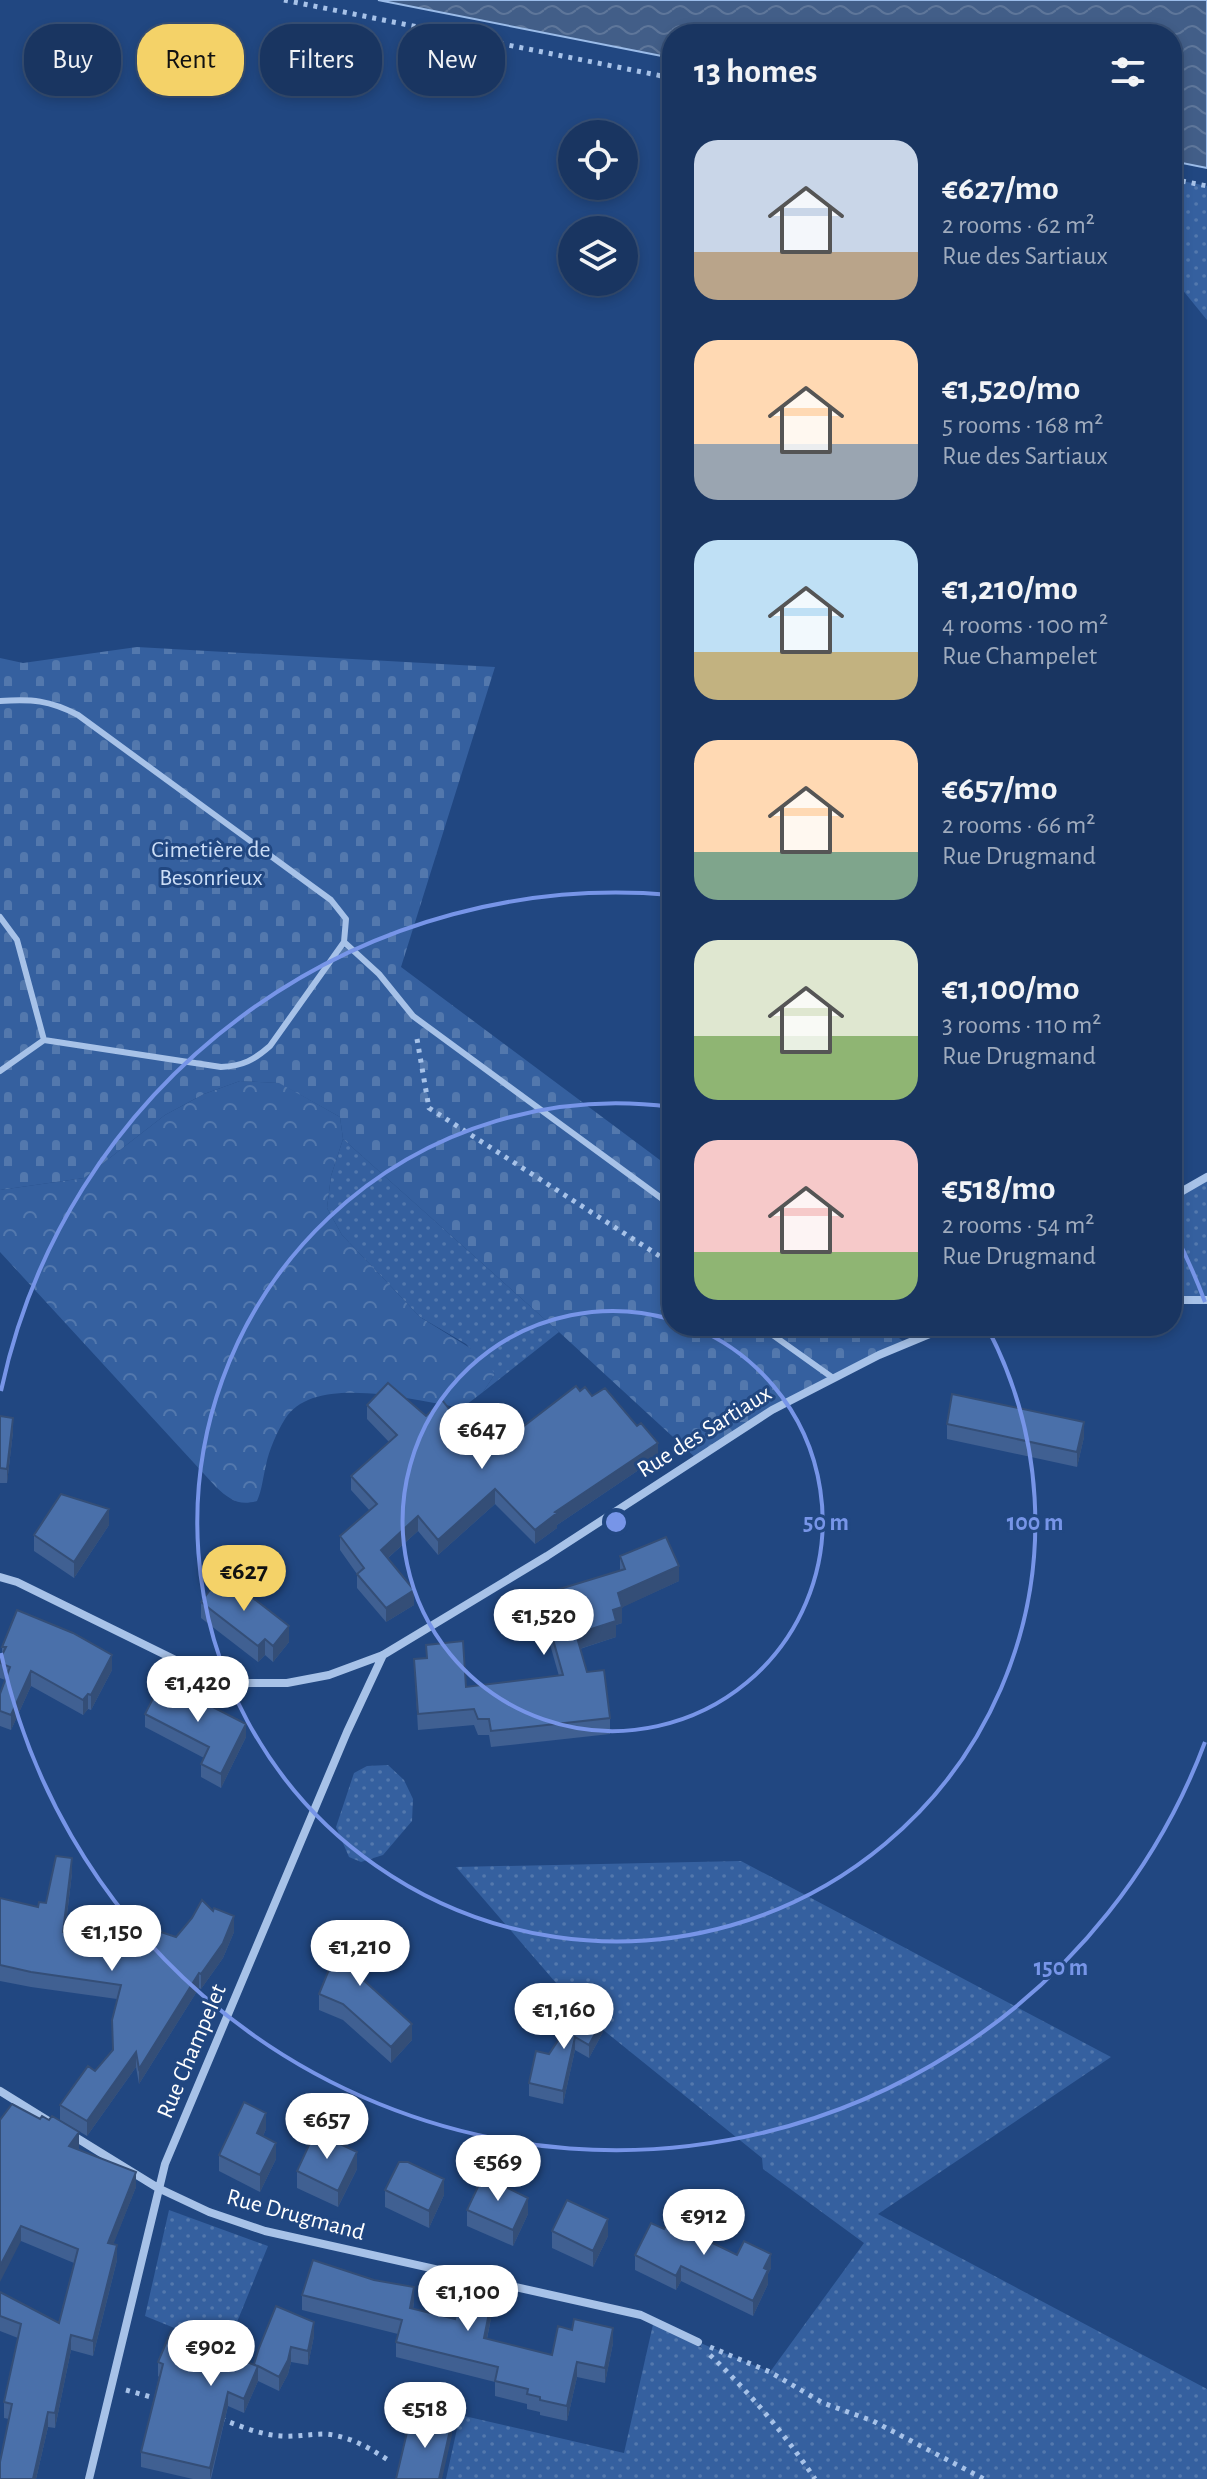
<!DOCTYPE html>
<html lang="en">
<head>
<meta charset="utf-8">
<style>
  body { margin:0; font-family:"Alegreya Sans",sans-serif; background:#223d67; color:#f1f3f6; height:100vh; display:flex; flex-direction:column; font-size:30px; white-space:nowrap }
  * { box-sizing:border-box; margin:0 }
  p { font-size:26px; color:#9fabbd }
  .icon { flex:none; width:44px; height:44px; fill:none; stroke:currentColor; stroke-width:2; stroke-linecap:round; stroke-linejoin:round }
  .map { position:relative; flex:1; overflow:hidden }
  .side { position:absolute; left:662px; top:24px; width:520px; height:1312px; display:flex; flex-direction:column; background:#193561; border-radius:32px; box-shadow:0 4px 12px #0003,0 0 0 2px #375076 }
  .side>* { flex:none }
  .banner { position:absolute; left:24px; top:24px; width:518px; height:72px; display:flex; gap:16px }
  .buttons { position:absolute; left:558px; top:120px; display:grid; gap:16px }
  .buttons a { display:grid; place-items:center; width:80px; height:80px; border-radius:50%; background:#193561; box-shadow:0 4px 12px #0003,0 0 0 2px #375076; font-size:40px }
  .price { position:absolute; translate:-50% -68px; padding:0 18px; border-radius:28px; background:#fff; color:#222; font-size:26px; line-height:52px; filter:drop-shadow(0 2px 4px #0008) }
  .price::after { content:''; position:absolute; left:50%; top:48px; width:24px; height:18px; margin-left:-12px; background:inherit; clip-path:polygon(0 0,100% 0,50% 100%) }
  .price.on { background:#f4d268; color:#111 }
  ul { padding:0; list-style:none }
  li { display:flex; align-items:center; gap:24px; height:200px; padding:0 32px }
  li span { display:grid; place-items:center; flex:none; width:224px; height:160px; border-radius:24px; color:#555 }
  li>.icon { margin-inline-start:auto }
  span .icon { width:96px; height:96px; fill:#fffc; stroke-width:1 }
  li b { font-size:34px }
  h2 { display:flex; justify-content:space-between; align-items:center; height:96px; padding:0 32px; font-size:34px }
  .chip { padding:0 28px; border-radius:32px; background:#193561; box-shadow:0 4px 12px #0003,0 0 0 2px #375076; font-size:28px; line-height:72px }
  .chip.on { background:#f4d268; color:#111 }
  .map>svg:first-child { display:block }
  .green { fill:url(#green-dots) }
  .forest { fill:url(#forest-crowns) }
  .cemetery { fill:url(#cemetery-stones) }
  .water { fill:url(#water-waves); stroke:#9bbce9; stroke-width:2 }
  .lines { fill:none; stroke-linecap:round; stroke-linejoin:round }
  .path { stroke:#a7c2e8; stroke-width:5; stroke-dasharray:4 6; stroke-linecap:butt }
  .service { stroke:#a7c2e8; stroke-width:6 }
  .minor { stroke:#a7c2e8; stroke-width:8 }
  .wall { fill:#406092 }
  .shaded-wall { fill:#344e77 }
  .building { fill:#4a70aa; stroke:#344e77; stroke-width:2 }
  .ring { fill:none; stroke:#7795e8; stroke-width:4 }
  .labels { text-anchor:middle; stroke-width:6; stroke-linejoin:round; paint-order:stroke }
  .park-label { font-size:24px; fill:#cbddf6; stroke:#214781 }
  .street-label { font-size:24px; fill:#fff; stroke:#214781 }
  .centre { fill:#7795e8; stroke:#214781; stroke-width:4 }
  .ring-label { font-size:24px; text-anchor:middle; font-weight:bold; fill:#7795e8; stroke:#214781; stroke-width:6; stroke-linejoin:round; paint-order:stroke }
</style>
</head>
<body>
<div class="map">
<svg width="1207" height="2479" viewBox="0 0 1207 2479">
  <defs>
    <pattern id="green-dots" width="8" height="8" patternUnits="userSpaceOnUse" patternTransform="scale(2)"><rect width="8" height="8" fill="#35609f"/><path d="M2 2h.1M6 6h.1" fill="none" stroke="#5378ad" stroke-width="1.8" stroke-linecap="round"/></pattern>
    <pattern id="forest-crowns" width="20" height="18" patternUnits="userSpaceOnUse" patternTransform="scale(2)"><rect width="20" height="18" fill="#35609f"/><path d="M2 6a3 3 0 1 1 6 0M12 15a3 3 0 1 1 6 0" fill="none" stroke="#5378ad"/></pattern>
    <pattern id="cemetery-stones" width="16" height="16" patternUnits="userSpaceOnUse" patternTransform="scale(2)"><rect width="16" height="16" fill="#35609f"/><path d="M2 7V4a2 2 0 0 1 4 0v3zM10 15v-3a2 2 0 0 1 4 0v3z" fill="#5378ad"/></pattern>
    <pattern id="water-waves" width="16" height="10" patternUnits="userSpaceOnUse" patternTransform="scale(2)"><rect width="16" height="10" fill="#425e88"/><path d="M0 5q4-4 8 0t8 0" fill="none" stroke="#5e769a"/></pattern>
  </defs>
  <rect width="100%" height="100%" fill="#214781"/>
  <path class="green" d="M1172,179L1207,186V320L1172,277Z
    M343,1139L559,1332L483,1392L495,1374L466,1344L420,1317L342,1235L327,1208L331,1176Z
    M1207,1177V1300H1172V1197Z
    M388,1765L404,1780L413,1799L412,1821L383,1855L361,1862L349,1857L336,1827L354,1773L367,1766Z
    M741,1861L1111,2057L878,2214L1207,2389V2479H446L460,2415L624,2453L654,2320L702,2348L698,2342L770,2372L864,2243L763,2169L762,2158L581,2012L456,1867Z
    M169,2210L268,2246L226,2349L145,2316Z"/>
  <path class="forest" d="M240,1081L280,1083L340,1117L343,1139L331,1176L327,1208L342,1235L420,1317L483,1356L495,1374L483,1392L462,1408C417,1401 314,1372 285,1419C277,1432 269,1450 266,1465C263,1477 262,1490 257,1501C239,1506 230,1500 216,1487L0,1252V1190L84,1178L165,1115L204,1094Z"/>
  <path class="cemetery" d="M137,647L495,667L401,967L672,1169V1326H882L906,1343L833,1378L697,1459L559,1332L343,1139L340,1117L279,1083L240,1081L204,1094L165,1115L84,1178L0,1190V658L23,663Z"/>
  <path class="water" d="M378,0H1207V168L1172,161V34H672V58Z"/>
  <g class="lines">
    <path class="path" d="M284,0L672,78
      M1172,179L1207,186
      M417,1039L429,1108L672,1264
      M710,2347L770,2372L823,2403L873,2421L984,2479
      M710,2355C750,2393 784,2433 815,2479
      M126,2390L158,2399
      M221,2419C240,2426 261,2435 281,2436C296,2437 310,2434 325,2434C349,2436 368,2447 388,2460"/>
    <path class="service" d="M0,701C32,699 49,700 78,715L331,900L346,919L344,942L379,974L413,1016L672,1206
      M0,917L17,940L44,1040L0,1071
      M44,1040L221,1067C243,1066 254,1060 270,1046L344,942
      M760,1326L833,1378"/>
    <path class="minor" d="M1172,1197L1207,1177
      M1172,1300H1207
      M0,1577L17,1582L198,1671L240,1683H287L329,1675L383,1655L547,1556L772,1410L879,1355L932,1333L959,1326
      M0,2091L50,2122
      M72,2135L158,2188L209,2212L265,2231L641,2315L698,2342
      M89,2479L165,2164L347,1732L383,1655"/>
  </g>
  <path class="wall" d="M580,1391L592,1396L658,1457L557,1525V1528L535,1544L495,1504L438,1555L418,1531L388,1558L414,1605L386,1622L357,1588V1574L340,1550V1536L370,1511L351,1490V1476L389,1442L367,1419V1405L426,1416L450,1410L494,1449Z
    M0,1416L13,1432L7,1483H0Z
    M947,1424L1084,1437L1077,1467L947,1439Z
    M109,1525L74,1578L34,1551V1535Z
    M620,1556L679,1581L622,1607V1623L616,1625V1637L580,1649L587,1672L610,1718V1734L491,1747L489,1735H478L474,1725L418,1730L414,1659H426V1645L466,1687L559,1676L545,1627V1611L551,1609L550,1592L620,1571Z
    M201,1602L289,1642L273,1662L265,1655L258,1662L201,1618Z
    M17,1610L112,1670L91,1710L88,1709L83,1715L31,1686L11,1730L0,1726V1694L5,1680L0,1678V1659L2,1655V1647Z
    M145,1714L246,1737L221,1788L201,1777V1764L204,1758L145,1727Z
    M72,1873L65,1932L126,1942L234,1932L223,1958L201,1989L199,1988L139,2084L136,2067L87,2136L60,2120V2105L95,2071L112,2050L117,1999L31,1987L0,1981V1898L38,1907L46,1903Z
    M362,1940L360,1977L412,2040L391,2063L343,2020L319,2010V1994Z
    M581,2006L603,2032L589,2058L575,2050L563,2104L529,2096V2083Z
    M0,2120L79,2148L78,2150L136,2187L113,2244L117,2260L93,2356L71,2350L55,2428L48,2427L36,2479H0L9,2419L4,2418V2402L18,2338L0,2331V2292L59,2323L74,2263L21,2241Z
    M266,2129L263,2136L276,2159L260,2192L219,2171V2155Z
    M357,2169L338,2207L297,2188V2171Z
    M385,2190L444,2195L429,2228L385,2207Z
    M467,2210L528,2214L513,2246L467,2226Z
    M664,2229L699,2237L737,2255L771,2268L768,2274V2284L753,2316L681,2281L676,2290L635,2270V2255Z
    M552,2231L608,2236L593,2267L552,2248Z
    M302,2295L414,2302L413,2309L455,2319L492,2313L487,2339L552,2355L613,2343L605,2383L577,2377L567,2421L540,2415V2412L527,2409V2404L495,2396V2382L396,2357V2342L398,2334L302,2310Z
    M314,2336L308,2365L291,2362L288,2374L279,2391L258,2381L244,2413L228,2406L211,2479H193L141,2467V2452L159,2377L158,2376V2362L254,2365Z"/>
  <path class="shaded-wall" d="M13,1418V1432L7,1483V1469Z
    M1084,1422V1437L1077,1467V1452Z
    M658,1443V1457L557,1525V1528L535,1544V1530L555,1512Z
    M495,1489V1504L438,1555V1540Z
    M109,1509V1525L74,1578V1562Z
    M418,1516V1531L381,1564V1550Z
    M679,1566V1581L621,1608L622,1607V1623L616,1625V1637L576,1650V1634L618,1593Z
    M414,1590V1605L386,1622V1608Z
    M289,1626V1642L273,1662V1646Z
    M265,1639V1655L258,1662V1646Z
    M112,1655V1670L91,1710V1695Z
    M31,1671V1686L11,1730V1715Z
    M88,1694V1709L83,1715V1700Z
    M246,1724V1737L221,1788V1774Z
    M72,1858V1873L63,1947V1932Z
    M234,1916V1932L223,1958L201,1989V1974Z
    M199,1973V1988L139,2084V2069Z
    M603,2019V2032L589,2058V2045Z
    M412,2024V2040L391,2063V2047Z
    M575,2037V2050L563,2104V2091Z
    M136,2052V2067L87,2136V2121Z
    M266,2113V2129L257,2149V2133Z
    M79,2132V2148L69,2162V2146Z
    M276,2143V2159L260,2192V2175Z
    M357,2152V2169L338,2207V2191Z
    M136,2172V2187L108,2258V2243Z
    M444,2179V2195L429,2228V2211Z
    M528,2198V2214L513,2246V2230Z
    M608,2219V2236L593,2267V2251Z
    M21,2226V2241L0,2282V2266Z
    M117,2245V2260L93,2356V2341Z
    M771,2254V2268L768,2274V2284L753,2316V2301L764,2268Z
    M681,2266V2281L676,2290V2276Z
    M414,2287V2302L410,2323V2308Z
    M492,2298V2313L484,2353V2338Z
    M314,2322V2336L308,2365V2351Z
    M613,2328V2343L605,2383V2368Z
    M71,2335V2350L55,2428V2413Z
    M291,2347V2362L288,2374L279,2391V2377Z
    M577,2362V2377L567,2421V2406Z
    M258,2366V2381L244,2413V2399Z
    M228,2392V2406L210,2479V2468Z
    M48,2412V2427L36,2479H33Z
    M452,2421V2435L442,2479H439Z"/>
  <path class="building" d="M388,1383L426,1416L442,1400L450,1410L453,1407L494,1449L576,1386L580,1391L585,1387L592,1396L605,1388L637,1426L641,1423L658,1443L555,1512L557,1513L535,1530L495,1489L438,1540L418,1516L381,1550L414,1590L386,1608L357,1574L364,1568L340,1536L377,1504L351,1476L397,1435L367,1405Z
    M952,1394L1084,1422L1077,1452L947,1424Z
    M0,1416L13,1418L7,1469L0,1468Z
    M61,1494L109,1509L74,1562L34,1535Z
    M666,1537L679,1566L618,1593L622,1607L613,1610L616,1621L576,1634L587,1672L604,1670L610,1718L491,1731L489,1719H478L474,1709L418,1714L414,1659L427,1658L426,1645L463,1641L466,1687L563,1675L545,1611L555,1607L550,1592L625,1569L620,1556Z
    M222,1574L289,1626L273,1646L265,1639L258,1646L201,1602Z
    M17,1610L73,1633L112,1655L91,1695L88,1694L83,1700L31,1671L11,1715L0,1711V1694L10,1667L0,1663V1659L6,1647H2Z
    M162,1681L246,1724L221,1774L201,1764L209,1747L145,1714Z
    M56,1856L72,1858L63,1932L126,1942L140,1925L176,1937L192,1918L202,1900L213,1911L214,1908L234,1916L223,1943L201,1974L199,1973L139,2069L136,2052L87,2121L60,2105L88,2066L95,2071L113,2050L112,2020L121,1985L31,1972L0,1965V1898L38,1907L39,1902L46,1903Z
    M338,1923L362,1924L359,1976L412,2024L391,2047L343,2004L319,1994L337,1950Z
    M581,2006L603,2019L589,2045L575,2037L563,2091L529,2083L536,2051L549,2054Z
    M244,2102L266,2113L257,2133L276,2143L260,2175L219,2155Z
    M12,2104L40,2119L42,2116L49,2120L52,2116L79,2132L69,2146L136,2172L108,2243L117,2245L93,2341L71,2335L55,2413L48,2412L33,2479H0V2462L12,2404L4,2402L21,2324L0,2316V2292L59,2323L78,2249L21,2226L0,2266V2120Z
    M315,2132L357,2152L338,2191L297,2171Z
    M399,2162H408L444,2179L429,2211L385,2190Z
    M483,2176L528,2198L513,2230L467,2210Z
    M567,2200L608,2219L593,2251L552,2231Z
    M671,2215L699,2229L696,2235L737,2255L744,2241L771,2254L764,2268L768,2270L753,2301L681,2266L676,2276L635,2255L651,2223L664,2229Z
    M313,2260L374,2280L414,2287L410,2308L455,2319L461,2291L492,2298L484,2338L552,2355L558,2326L572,2330L574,2319L613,2328L605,2368L577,2362L567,2406L540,2400V2397L527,2394L528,2389L495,2381L498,2367L396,2342L402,2320L302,2295Z
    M276,2306L314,2322L308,2351L291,2347L288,2360L279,2377L258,2366L244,2399L228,2392L210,2468L141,2452L163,2364L158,2362L171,2331L257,2366L254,2364L259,2348Z
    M424,2415L452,2421L439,2479H396L408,2428L420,2430Z"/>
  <g class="ring">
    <path d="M693 1327A210 210 0 1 1 670 1319"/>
    <path d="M988 1329A419 419 0 1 1 671 1107"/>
    <path d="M1205 1742A629 629 0 0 1 1 1653M1 1391A629 629 0 0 1 671 895M1174 1232A629 629 0 0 1 1205 1302"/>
  </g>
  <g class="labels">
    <g class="park-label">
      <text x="211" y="857">Cimetière de<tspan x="211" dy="28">Besonrieux</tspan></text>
    </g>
    <g class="street-label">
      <text transform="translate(704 1431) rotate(-32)" y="8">Rue des Sartiaux</text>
      <text transform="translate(191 2051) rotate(-67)" y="8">Rue Champelet</text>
      <text transform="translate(296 2214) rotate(15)" y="8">Rue Drugmand</text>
    </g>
  </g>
  <circle cx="616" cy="1522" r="12" class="centre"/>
  <g class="ring-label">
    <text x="826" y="1530">50 m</text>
    <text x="1035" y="1530">100 m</text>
    <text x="1061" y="1975">150 m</text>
  </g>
</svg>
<div class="buttons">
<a><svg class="icon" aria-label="locate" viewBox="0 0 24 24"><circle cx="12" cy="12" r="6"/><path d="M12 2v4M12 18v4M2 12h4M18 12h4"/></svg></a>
<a><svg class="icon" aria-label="layers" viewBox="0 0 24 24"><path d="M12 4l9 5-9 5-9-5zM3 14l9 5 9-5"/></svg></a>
</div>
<b class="price" style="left:482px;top:1471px">€647</b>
<b class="price on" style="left:244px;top:1613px">€627</b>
<b class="price" style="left:544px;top:1657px">€1,520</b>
<b class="price" style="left:198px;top:1724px">€1,420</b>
<b class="price" style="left:112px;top:1973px">€1,150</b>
<b class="price" style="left:360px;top:1988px">€1,210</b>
<b class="price" style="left:564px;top:2051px">€1,160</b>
<b class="price" style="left:327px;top:2161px">€657</b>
<b class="price" style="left:498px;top:2203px">€569</b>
<b class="price" style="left:704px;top:2257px">€912</b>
<b class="price" style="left:468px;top:2333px">€1,100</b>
<b class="price" style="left:211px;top:2388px">€902</b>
<b class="price" style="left:425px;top:2450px">€518</b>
<div class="banner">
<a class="chip">Buy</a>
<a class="chip on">Rent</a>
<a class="chip">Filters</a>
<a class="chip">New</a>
</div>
<section class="side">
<h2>13 homes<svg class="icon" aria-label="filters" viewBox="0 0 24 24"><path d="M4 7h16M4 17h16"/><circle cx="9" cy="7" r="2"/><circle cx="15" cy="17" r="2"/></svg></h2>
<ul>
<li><span style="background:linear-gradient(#c9d6e8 70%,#b9a48a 0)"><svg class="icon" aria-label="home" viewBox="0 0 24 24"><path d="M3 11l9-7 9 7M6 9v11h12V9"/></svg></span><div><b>€627/mo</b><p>2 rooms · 62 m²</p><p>Rue des Sartiaux</p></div></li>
<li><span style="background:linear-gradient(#ffd9b3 65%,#9aa5b1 0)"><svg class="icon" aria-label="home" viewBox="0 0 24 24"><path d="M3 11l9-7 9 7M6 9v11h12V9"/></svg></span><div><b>€1,520/mo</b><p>5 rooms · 168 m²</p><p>Rue des Sartiaux</p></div></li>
<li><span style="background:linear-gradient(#bfe0f5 70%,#c2b280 0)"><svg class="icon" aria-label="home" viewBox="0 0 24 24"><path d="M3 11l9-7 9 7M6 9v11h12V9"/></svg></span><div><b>€1,210/mo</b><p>4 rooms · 100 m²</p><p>Rue Champelet</p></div></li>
<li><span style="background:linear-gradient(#ffd9b3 70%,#7fa58c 0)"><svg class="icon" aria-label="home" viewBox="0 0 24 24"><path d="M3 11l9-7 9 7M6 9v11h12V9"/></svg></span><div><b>€657/mo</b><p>2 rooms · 66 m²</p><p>Rue Drugmand</p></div></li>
<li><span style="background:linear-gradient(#dfe7d0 60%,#8fb573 0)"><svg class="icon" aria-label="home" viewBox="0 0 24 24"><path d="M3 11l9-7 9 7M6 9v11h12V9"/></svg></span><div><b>€1,100/mo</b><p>3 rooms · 110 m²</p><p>Rue Drugmand</p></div></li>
<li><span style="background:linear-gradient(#f6c9c9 70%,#8fb573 0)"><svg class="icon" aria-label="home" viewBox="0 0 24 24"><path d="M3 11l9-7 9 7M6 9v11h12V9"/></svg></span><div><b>€518/mo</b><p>2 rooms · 54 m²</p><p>Rue Drugmand</p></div></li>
</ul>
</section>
</div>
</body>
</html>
